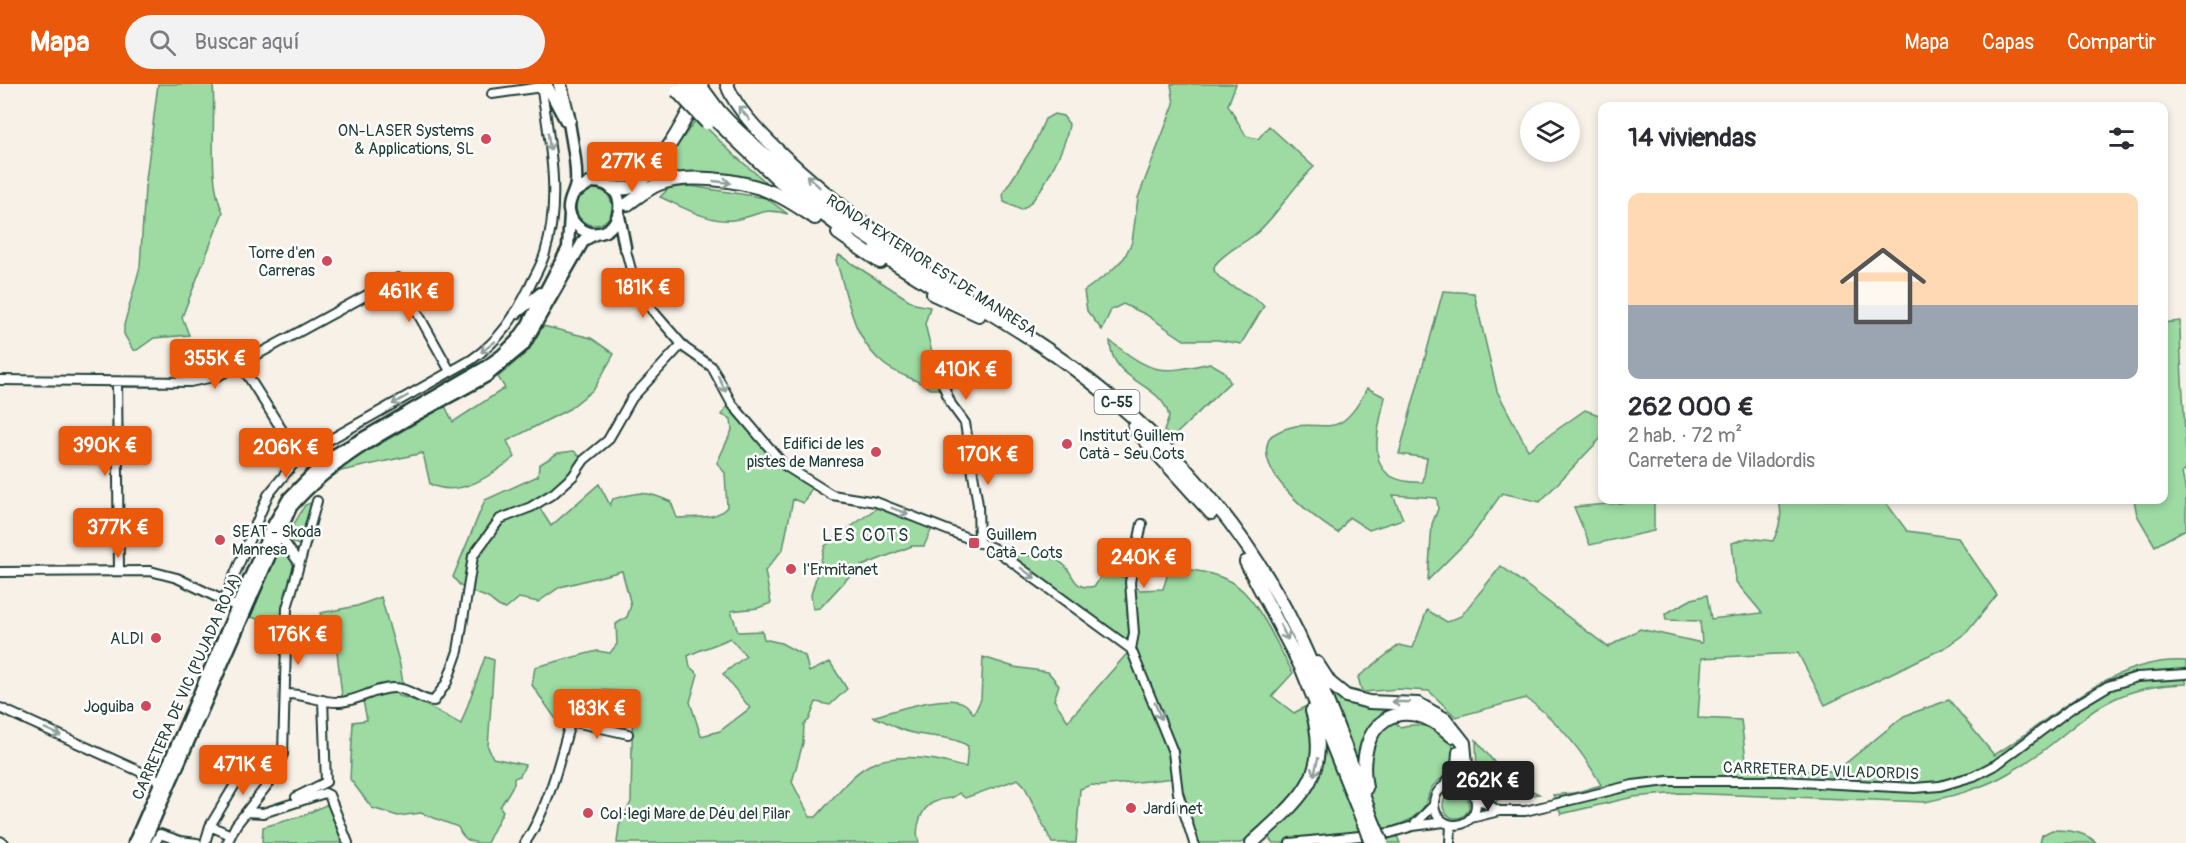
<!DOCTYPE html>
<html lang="es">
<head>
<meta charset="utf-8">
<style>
  body { margin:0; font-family:Pangolin,sans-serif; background:#f2f2f3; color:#2b2b33; height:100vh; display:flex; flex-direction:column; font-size:22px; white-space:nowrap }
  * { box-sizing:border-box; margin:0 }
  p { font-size:20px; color:#7c7c81 }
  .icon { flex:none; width:33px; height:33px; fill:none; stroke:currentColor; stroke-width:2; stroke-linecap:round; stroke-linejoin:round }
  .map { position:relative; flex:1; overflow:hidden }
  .sheet { position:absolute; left:1598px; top:18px; width:570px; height:402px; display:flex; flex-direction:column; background:#fff; border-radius:12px; box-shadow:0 3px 9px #0003 }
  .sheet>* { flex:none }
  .fabs { position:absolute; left:1520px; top:18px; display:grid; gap:12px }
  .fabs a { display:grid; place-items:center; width:60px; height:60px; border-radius:50%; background:#fff; box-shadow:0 3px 9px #0003; font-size:30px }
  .price { position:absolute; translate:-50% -51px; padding:0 14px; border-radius:6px; background:#ea580c; color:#fff; font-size:20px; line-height:39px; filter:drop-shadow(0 2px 3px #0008) }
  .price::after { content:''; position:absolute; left:50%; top:36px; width:18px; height:14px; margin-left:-9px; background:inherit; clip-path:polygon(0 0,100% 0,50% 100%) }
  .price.active { background:#222; color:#fff }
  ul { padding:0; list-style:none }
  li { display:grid; align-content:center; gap:12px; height:318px; padding:0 30px }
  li+li { border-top:2px solid #e1e1e2 }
  li span { display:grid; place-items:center; height:186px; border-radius:12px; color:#555 }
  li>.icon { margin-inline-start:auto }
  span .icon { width:108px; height:108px; fill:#fffc; stroke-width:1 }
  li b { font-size:26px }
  h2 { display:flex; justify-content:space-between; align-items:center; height:72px; padding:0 30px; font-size:26px }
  header { display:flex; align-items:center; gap:36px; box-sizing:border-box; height:84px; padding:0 30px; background:#ea580c; color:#fff }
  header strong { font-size:28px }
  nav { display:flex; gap:33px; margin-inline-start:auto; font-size:21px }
  .search { width:420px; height:54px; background:#f2f2f3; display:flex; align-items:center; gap:15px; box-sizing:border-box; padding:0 21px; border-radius:33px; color:#7c7c81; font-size:22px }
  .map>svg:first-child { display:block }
  .green { fill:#9ddba3; stroke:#5e8c6c; stroke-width:1.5; fill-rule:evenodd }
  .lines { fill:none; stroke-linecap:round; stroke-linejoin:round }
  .minor-casing { stroke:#1f3d34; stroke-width:12 }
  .major-casing { stroke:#1f3d34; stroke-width:15 }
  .highway-casing { stroke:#1f3d34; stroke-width:16 }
  .minor { stroke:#fff; stroke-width:8 }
  .major { stroke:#fff; stroke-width:10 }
  .highway { stroke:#fff; stroke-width:12 }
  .highway-bridge-casing { stroke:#1f3d34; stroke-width:16; stroke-linecap:butt }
  .highway-bridge { stroke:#fff; stroke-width:12 }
  .oneway { stroke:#8f9e9a }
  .poi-dot { fill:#d1495b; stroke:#fff; stroke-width:2 }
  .labels { text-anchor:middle; stroke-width:5; stroke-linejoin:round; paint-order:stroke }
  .shield { fill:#fff; stroke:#627771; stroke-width:1.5 }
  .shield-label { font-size:15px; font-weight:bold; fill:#1f3d34 }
  .poi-label { font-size:16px; fill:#1f3d34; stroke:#fff; text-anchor:start }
  .street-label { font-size:16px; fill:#1f3d34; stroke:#fff }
  .neighbourhood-label { font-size:18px; letter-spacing:1.5px; fill:#1f3d34; stroke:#fff }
</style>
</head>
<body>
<header>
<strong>Mapa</strong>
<div class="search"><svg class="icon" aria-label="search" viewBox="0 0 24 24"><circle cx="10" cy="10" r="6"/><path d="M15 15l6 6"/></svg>Buscar aquí</div>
<nav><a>Mapa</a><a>Capas</a><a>Compartir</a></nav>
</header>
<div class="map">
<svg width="2186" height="759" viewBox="0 0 2186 759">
  <rect width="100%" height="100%" fill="#f8f1e8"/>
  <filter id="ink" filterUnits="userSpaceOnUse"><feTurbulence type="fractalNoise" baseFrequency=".0167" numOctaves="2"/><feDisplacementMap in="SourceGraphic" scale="12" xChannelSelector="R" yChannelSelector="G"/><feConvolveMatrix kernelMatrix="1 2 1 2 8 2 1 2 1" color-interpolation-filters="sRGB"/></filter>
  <g filter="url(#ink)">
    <path class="green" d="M158,0H213C216,37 207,97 223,128L182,233L189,251L154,254L137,266H133L124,250V241L140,183L145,104Z
      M1171,0H1236L1228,21L1246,52L1258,55L1269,42L1314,83C1293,102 1280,127 1259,147C1246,159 1225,167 1215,181L1214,186C1223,204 1251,207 1264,222L1241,260L1218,256H1184L1145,230L1123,220L1111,226L1102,246L1087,227L1084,207L1110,188L1124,174L1132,158L1138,114L1174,20Z
      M1054,30L1063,32L1069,40C1067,60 1040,117 1021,126L1004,118L1003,109L1033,63L1045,35Z
      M697,34L733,70L775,106L756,99L652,97Z
      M690,102L766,114L788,130C762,122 757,133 733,136C709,139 681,122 660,113L669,104Z
      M576 123a18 18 0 1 1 36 0a18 18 0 1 1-36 0Z
      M839,171L915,220L930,223L925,240L941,305H930C916,294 899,292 885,281C852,256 848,212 836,176Z
      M1443,207L1474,209L1497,307L1528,366L1585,326L1602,332V353L1540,418L1502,409L1471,453L1428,496L1432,440L1438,425L1437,414L1393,411L1403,435L1369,446L1349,433L1338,449C1315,435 1249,385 1271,352C1319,322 1334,371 1367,304L1385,313C1376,354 1362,401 1423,398L1427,374L1399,370Z
      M2180,237C2180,287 2186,336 2186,386L2182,389L2186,408V445L2155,462L2137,431L2134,416H2163V239Z
      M543,242L591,254L614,270L594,305L569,325L507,357L515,373C492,391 459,415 430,400L423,369L341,387L311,405L335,386L445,322L453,338L505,304L498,293L529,266Z
      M1110,257C1152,289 1158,291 1210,279L1224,287L1230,298L1172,354L1164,347L1169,333C1163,298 1111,300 1110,257Z
      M727,321L782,385L813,402L803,419L793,415L783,465L765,487L771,519L758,524L731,527L738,548L762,547L764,555L781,559L805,572L809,588L830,578L847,605L830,621L816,618L809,636L804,640L803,659L792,698L810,733H816C856,689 865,667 929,675C942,676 954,682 966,683L968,662C948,649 919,655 898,644C888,640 883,635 872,633C891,628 948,608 965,620C968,622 971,627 974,630L981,615L983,573L1014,583L1048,588L1059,601L1054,616L1068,637L1131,565L1130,498L1140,506L1163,505L1170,483C1194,486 1226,489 1244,508C1265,530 1278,563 1293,589L1272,612L1294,629L1340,603L1362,608L1358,593L1399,561L1413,564L1427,526L1447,538L1461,532L1501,482L1608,563L1640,545L1702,559L1700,537L1666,536L1665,530L1692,515L1707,511L1711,535L1762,529L1736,498L1732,459L1747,454L1773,457C1779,445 1784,428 1778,416H1884L1907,447L1958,454L1997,511L1967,548L1946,563L1825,621L1798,569L1702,574L1698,634L1741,636L1747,684L1759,687H1836L1904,632L1949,616L1994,671C2054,635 2111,572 2186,577V600C2090,602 2079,651 2007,690C1981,705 1953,712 1925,718L1680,709L1633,713L1561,730L1553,711L1574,709L1601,701C1582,666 1558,637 1526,614L1456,633L1429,607L1397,605L1363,608L1400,643C1424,636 1460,648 1454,679C1451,691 1440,694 1433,702C1429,706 1428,714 1426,719C1419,733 1406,738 1393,743L1400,759H1273L1259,743L1241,759H1194L1175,694L1100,702L1091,701L1080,705L1076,759H1052L1024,701L1018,695L965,714L959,709C951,717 946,713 937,717C921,722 914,744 919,759H617L619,742L631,718L633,608C592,606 578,597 560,641L532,601L535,583L597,567L610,569L617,560L616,540L627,533L631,521L622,487L560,503L538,518L519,514L506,525C494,522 495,517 486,513C469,506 465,509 453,493L485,416L538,392L539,381L558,369L574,367L584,376L573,392L537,420L551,442L599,400L610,421L613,415C639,408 646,406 671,418L677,434C695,432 715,437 727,423L725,389L717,379L732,346L731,335L722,331ZM730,554L746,572L723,590L750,624L720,647L701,652L690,618L698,590L690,583L688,572C702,564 715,562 730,554Z
      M1654,416V447L1590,461L1574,423Z
      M317,417L304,463L291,458L289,449L305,421Z
      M882,420L934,440L924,462H912L857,484L820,524L813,525L811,511L825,462Z
      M280,456L298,483L281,543L251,533Z
      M1005,472C1022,473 1050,467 1064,481C1075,491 1073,507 1095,502L1101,492L1116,490L1126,494L1129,549L1126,556H1120Z
      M381,513L400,581L404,606L394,604L398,612C420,615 441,630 461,640L485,573L494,576L488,663L493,674L525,681L520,692L514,694V700L500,723L503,727L487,759C472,759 464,758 458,743L421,729L398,732L372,724L350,695L353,638L367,636L362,612L345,617L342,612L337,568L320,529L357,522Z
      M1476,656L1507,694L1539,710L1499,715L1495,719L1477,693Z
      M1443 721a13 13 0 1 1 26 0a13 13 0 1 1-26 0Z
      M328,720L344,759H262L263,743L302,732Z
      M2052,746C2066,746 2087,748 2096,759H2040L2042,751Z"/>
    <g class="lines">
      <g class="minor-casing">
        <path id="minor" d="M492,10L542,3
          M625,163L634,197L652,226L685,264L712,283L732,320L784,381L832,411L876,418L993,464L1131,565L1173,668L1178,709L1194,759
          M241,281L299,373
          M939,291L951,320L965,339L978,421L979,459
          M0,296L190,298L218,292L398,194L450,287
          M117,298L119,487
          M278,449L299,479
          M0,488L150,487L177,494L237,523
          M224,516L268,411L299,373L471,276C500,256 515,233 530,202C535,191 542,180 545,169C562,115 549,54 541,0
          M1131,565L1134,549L1130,498L1142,440
          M285,610C304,609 321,619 340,618C358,617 377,603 395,604C410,604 420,617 434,617L447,598L458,567L473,472L500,435L531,423L554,409L573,392L584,376L608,356L632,314L681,261
          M0,624L161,697
          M570,637L628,650
          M1434 720a21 21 0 1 1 42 0a21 21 0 1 1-42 0Z
          M296,713L326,698L323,616
          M1476,714L1499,727
          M246,728L263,729L325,709L329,711L348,759
          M1471,734L1499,727H1525L1633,701L1668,697H1781L1914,704L1940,702L1974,692L1997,680L2073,623L2108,602L2137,593L2186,590
          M1414,741L1434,721
          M210,742L254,669
          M0,757L4,759
          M155,759L160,750L180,757L197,759
          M205,759L210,742L231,751
          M227,759L236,741L272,695L283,670L287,524L317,417
          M525,759C552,718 561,668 575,622
          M1290,759L1390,749L1413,742L1444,738
          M1450,759L1451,741"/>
      </g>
      <g class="major-casing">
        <path id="major" d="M546,0L566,37
          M568,30C570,52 578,77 576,99C575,109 568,116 569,126C570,134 575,141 581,145C618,168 640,97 591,98L574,109
          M619,132L625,163
          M516,229L541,209
          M134,759L271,445L289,414L327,375L484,284L502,271L517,256L527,242L568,164L570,130
          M144,759L291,423C342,363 419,331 487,292L523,262L584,156L597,149"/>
      </g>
      <g class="highway-casing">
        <path id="highway" d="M560,0L569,36
          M727,0C740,45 852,132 893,160
          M719,27C736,47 757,64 777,81C808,108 840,136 875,158C925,190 977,220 1027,252C1140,325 1240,428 1298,550C1326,610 1349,673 1372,735
          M712,33L784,101L848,149
          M612,104C618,104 625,106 631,103C653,95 685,37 695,15
          M628,120C638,113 648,104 659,100C685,89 741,96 768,107C785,113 800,124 815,134
          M838,149L880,178
          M875,167L944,210
          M933,210L979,231
          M1134,344L1211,429
          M1246,478L1302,585L1364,740
          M1317,579L1330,599L1346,612L1369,618L1418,620L1445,635L1464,659L1468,702
          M1448,699L1458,682L1459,668
          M1366,704C1354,639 1401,604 1452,652
          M1252,759C1296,718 1333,694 1312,627"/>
      </g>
      <use href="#minor" class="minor"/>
      <use href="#major" class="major"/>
      <use href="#highway" class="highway"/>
      <g class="highway-bridge-casing">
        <path id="highway-bridge" d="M686,0L712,33
          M699,0L719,27
          M677,7L707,39
          M1372,735L1382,759
          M1364,740L1371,759"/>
      </g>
      <use href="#highway-bridge" class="highway-bridge"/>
    </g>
    <defs><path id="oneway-shaft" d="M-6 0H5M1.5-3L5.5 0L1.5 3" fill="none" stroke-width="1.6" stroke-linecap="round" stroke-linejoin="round" transform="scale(1.5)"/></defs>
    <g class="oneway">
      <use href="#oneway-shaft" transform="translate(744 29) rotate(-129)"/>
      <use href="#oneway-shaft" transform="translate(549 58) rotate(83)"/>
      <use href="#oneway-shaft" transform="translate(813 97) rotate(-137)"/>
      <use href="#oneway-shaft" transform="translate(722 98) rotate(6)"/>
      <use href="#oneway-shaft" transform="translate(488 263) rotate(142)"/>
      <use href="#oneway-shaft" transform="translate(722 300) rotate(64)"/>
      <use href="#oneway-shaft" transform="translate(400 316) rotate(150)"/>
      <use href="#oneway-shaft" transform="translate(900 427) rotate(21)"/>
      <use href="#oneway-shaft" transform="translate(1028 489) rotate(36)"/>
      <use href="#oneway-shaft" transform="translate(1284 548) rotate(63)"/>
      <use href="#oneway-shaft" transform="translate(1401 618) rotate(-178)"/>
      <use href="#oneway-shaft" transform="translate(1158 627) rotate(69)"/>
      <use href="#oneway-shaft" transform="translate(53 648) rotate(24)"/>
      <use href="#oneway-shaft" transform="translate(1316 683) rotate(103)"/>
    </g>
  </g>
  <g class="poi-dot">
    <circle cx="486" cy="55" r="6"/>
    <circle cx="327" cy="177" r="6"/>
    <circle cx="1067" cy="360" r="6"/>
    <circle cx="876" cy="368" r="6"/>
    <circle cx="220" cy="456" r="6"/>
    <rect x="968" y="453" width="12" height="12" rx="3"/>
    <circle cx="791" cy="485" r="6"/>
    <circle cx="156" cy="554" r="6"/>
    <circle cx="146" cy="622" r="6"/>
    <circle cx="1131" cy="724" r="6"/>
    <circle cx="588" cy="729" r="6"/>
  </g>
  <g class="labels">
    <rect class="shield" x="1094.5" y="306" width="45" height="24" rx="4.5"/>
    <g class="shield-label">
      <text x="1117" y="323">C-55</text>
    </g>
    <g class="poi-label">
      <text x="474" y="52" text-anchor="end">ON-LASER Systems<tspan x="474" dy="18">&amp; Applications, SL</tspan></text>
      <text x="315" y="174" text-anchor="end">Torre d'en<tspan x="315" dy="18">Carreras</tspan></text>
      <text x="1079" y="357">Institut Guillem<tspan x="1079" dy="18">Catà - Seu Cots</tspan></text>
      <text x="864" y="365" text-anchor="end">Edifici de les<tspan x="864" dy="18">pistes de Manresa</tspan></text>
      <text x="232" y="453">SEAT - Skoda<tspan x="232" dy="18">Manresa</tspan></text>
      <text x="986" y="456">Guillem<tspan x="986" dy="18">Catà - Cots</tspan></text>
      <text x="803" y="491">l'Ermitanet</text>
      <text x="144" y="560" text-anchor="end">ALDI</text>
      <text x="134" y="628" text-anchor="end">Joguiba</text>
      <text x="1143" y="730">Jardí net</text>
      <text x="600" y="735">Col·legi Mare de Déu del Pilar</text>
    </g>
    <g class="street-label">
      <text transform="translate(932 181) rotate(33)" y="6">RONDA EXTERIOR EST DE MANRESA</text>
      <text transform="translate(186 602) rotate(-66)" y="6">CARRETERA DE VIC (PUJADA ROJA)</text>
      <text transform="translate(1821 686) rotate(2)" y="6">CARRETERA DE VILADORDIS</text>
    </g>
    <g class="neighbourhood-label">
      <text x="866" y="457">LES COTS</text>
    </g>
  </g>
</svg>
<div class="fabs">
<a><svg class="icon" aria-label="layers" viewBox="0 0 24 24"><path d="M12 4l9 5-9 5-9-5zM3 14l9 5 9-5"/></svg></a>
</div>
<b class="price" style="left:632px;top:109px">277K €</b>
<b class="price" style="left:643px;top:235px">181K €</b>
<b class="price" style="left:409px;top:239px">461K €</b>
<b class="price" style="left:215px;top:306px">355K €</b>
<b class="price" style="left:966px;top:317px">410K €</b>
<b class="price" style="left:105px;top:393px">390K €</b>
<b class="price" style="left:286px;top:395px">206K €</b>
<b class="price" style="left:988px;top:402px">170K €</b>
<b class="price" style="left:118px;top:475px">377K €</b>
<b class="price" style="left:1144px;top:505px">240K €</b>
<b class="price" style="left:298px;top:582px">176K €</b>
<b class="price" style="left:597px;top:656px">183K €</b>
<b class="price" style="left:243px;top:712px">471K €</b>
<b class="price active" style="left:1488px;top:728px">262K €</b>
<section class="sheet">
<h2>14 viviendas<svg class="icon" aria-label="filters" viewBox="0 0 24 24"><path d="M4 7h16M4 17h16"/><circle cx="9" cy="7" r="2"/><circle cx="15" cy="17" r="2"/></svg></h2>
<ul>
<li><span style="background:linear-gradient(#ffd9b3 60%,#9aa5b1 0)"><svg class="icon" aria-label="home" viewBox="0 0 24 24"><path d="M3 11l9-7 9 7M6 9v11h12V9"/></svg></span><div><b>262 000 €</b><p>2 hab. · 72 m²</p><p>Carretera de Viladordis</p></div></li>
</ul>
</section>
</div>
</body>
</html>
